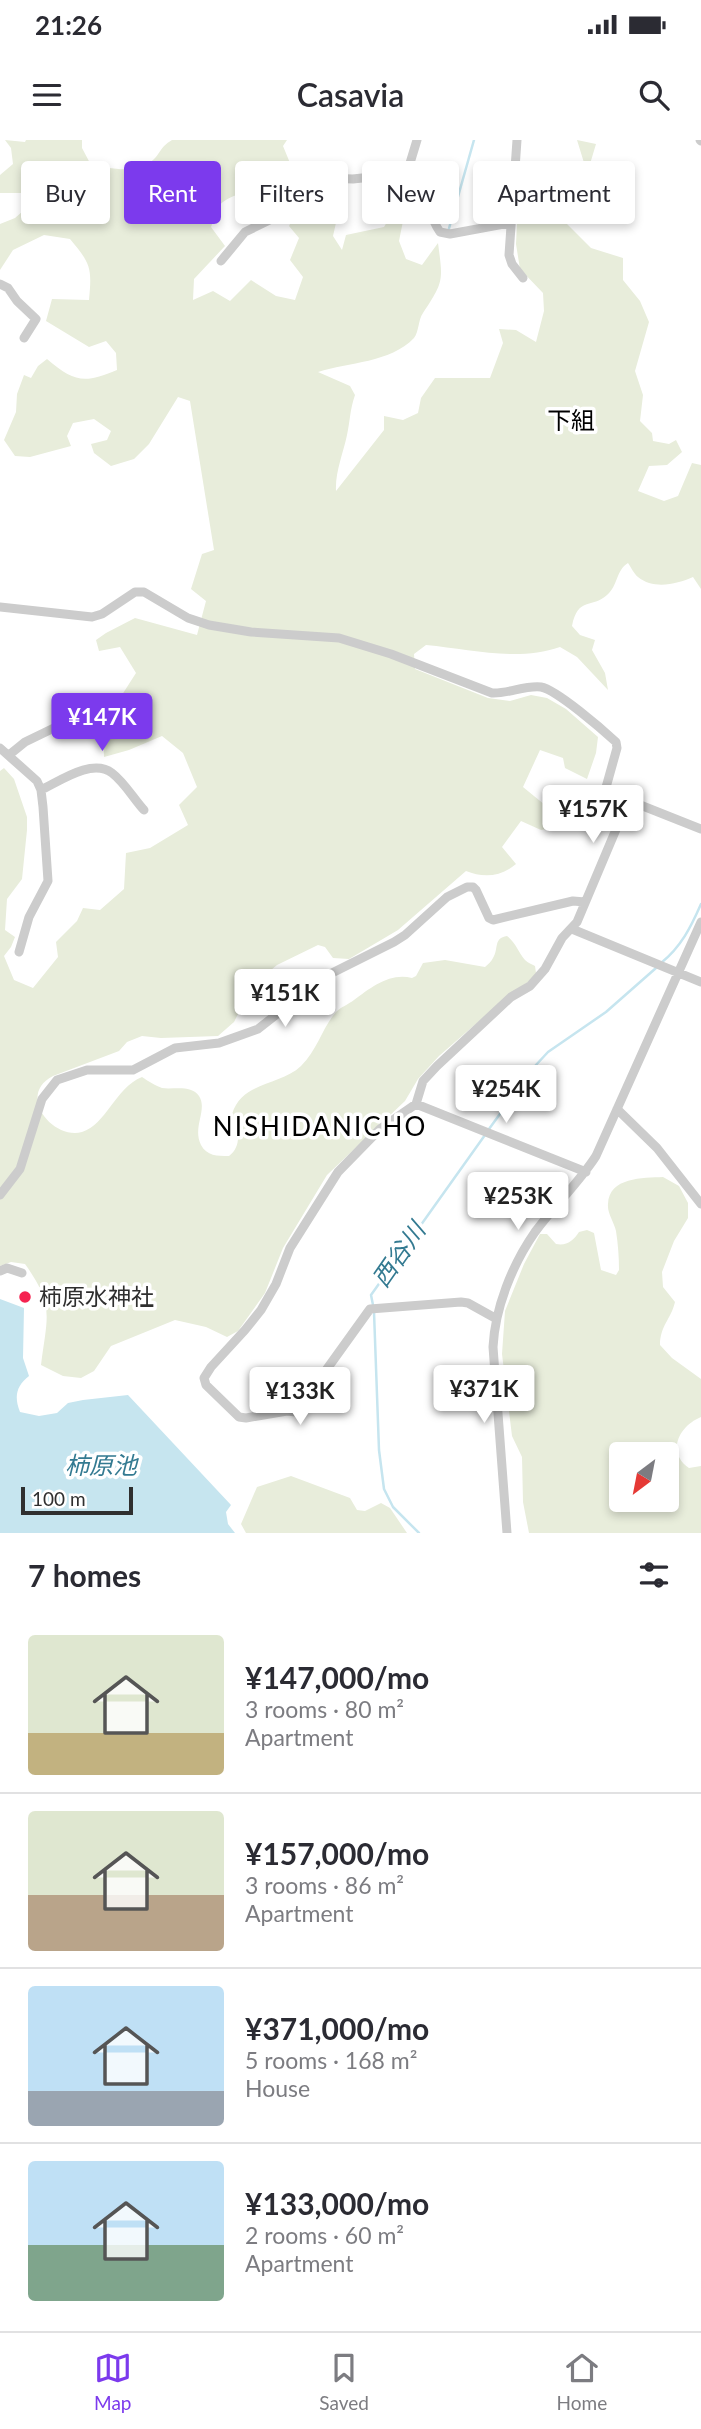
<!DOCTYPE html>
<html lang="en">
<head>
<meta charset="utf-8">
<style>
  body { margin:0; font-family:Lato,"Noto Sans JP",sans-serif; background:#f7f7f7; color:#2b2b33; height:100vh; display:flex; flex-direction:column; font-size:26px; white-space:nowrap }
  * { box-sizing:border-box; margin:0 }
  p { font-size:23px; color:#7c7c81 }
  .icon { flex:none; width:38px; height:38px; fill:none; stroke:currentColor; stroke-width:2; stroke-linecap:round; stroke-linejoin:round }
  .map { position:relative; height:1393px; overflow:hidden }
  .details { display:flex; flex-direction:column; background:#fff; flex:1 }
  .details>* { flex:none }
  .banner { position:absolute; left:21px; top:21px; width:660px; height:63px; display:flex; gap:14px }
  .needle { width:46px; rotate:212deg }
  .buttons { position:absolute; left:609px; top:1302px; display:grid; gap:14px }
  .buttons a { display:grid; place-items:center; width:70px; height:70px; border-radius:7px; background:#fff; box-shadow:0 4px 10px #0003; font-size:35px }
  .scale { position:absolute; left:21px; bottom:18px; width:112px; box-sizing:border-box; padding-left:7px; border:4px solid #2f2f2f; border-top:0; font-size:19px; line-height:24px; white-space:nowrap; color:#2f2f2f; -webkit-text-stroke:5px #fff; paint-order:stroke }
  .price { position:absolute; translate:-50% -60px; padding:0 16px; border-radius:7px; background:#fff; color:#222; font-size:23px; line-height:46px; filter:drop-shadow(0 2px 4px #0008) }
  .price::after { content:''; position:absolute; left:50%; top:42px; width:21px; height:16px; margin-left:-10px; background:inherit; clip-path:polygon(0 0,100% 0,50% 100%) }
  .price.selected { background:#7c3aed; color:#fff }
  ul { padding:0; list-style:none }
  li { display:flex; align-items:center; gap:21px; height:175px; padding:0 28px }
  li+li { border-top:2px solid #e1e1e2 }
  li span { display:grid; place-items:center; flex:none; width:196px; height:140px; border-radius:7px; color:#555 }
  li>.icon { margin-inline-start:auto }
  span .icon { width:84px; height:84px; fill:#fffc; stroke-width:1 }
  li b { font-size:30px }
  h2 { display:flex; justify-content:space-between; align-items:center; height:84px; padding:0 28px; font-size:30px }
  .pill { padding:0 24px; border-radius:7px; background:#fff; box-shadow:0 4px 10px #0003; font-size:24px; line-height:63px }
  .pill.selected { background:#7c3aed; color:#fff }
  .status { display:flex; justify-content:space-between; align-items:center; height:49px; padding:0 35px; background:#fff; direction:ltr }
  .status svg { height:19px; fill:currentColor }
  header { display:flex; justify-content:space-between; align-items:center; height:91px; padding:0 28px; background:#fff; font-size:32px; font-weight:600 }
  .tabs { display:flex; justify-content:space-around; align-items:center; height:98px; border-top:2px solid #e1e1e2; background:#fff; font-size:19px; color:#7c7c81 }
  .tabs a { display:grid; justify-items:center; gap:4px }
  .tabs .selected { color:#7c3aed }
  .map>svg:first-child { display:block }
  .green { fill:#e8eddb; fill-rule:evenodd }
  .water { fill:#c6e5ef }
  .lines { fill:none; stroke-linecap:round; stroke-linejoin:round }
  .stream { stroke:#c6e5ef; stroke-width:2.5 }
  .minor { stroke:#ccc; stroke-width:9 }
  .poi-dot { fill:#f52250; stroke:#fff; stroke-width:2.5 }
  .labels { text-anchor:middle; stroke-width:7; stroke-linejoin:round; paint-order:stroke }
  .poi-label { font-size:23px; fill:#2f2f2f; stroke:#fff; text-anchor:start }
  .neighbourhood-label { font-size:24px; fill:#000; stroke:#fff }
  .water-label { font-size:24px; font-style:italic; fill:#337a91; stroke:#fff }
  .quarter-label { font-size:26px; letter-spacing:2px; fill:#000; stroke:#fff }
</style>
</head>
<body>
<div class="status"><b>21:26</b><svg viewBox="0 0 49 12"><path d="M0 12V9h3v3zM5 12V6h3v6zM10 12V3h3v9zM15 12V0h3v12zM26 1h20v11H26zM47 4h2v5h-2z"/></svg></div>
<header><svg class="icon" aria-label="menu" viewBox="0 0 24 24"><path d="M4 6h16M4 12h16M4 18h16"/></svg>Casavia<svg class="icon" aria-label="search" viewBox="0 0 24 24"><circle cx="10" cy="10" r="6"/><path d="M15 15l6 6"/></svg></header>
<div class="map">
<svg width="701" height="1393" viewBox="0 0 701 1393">
  <rect width="100%" height="100%" fill="#fff"/>
  <path class="green" d="M5,0L25,2L26,0H82V8L91,25C111,28 136,35 153,20C161,13 159,8 172,0H287L283,6L290,23L274,35L264,51C248,51 225,55 216,70C214,75 213,82 211,87L225,106L194,139L193,160L213,151L230,161L251,140L276,156L295,160L303,137L290,120L299,98L289,86L294,76C311,84 321,80 338,74L333,96L342,110L346,95L384,87L396,67L403,81L399,101L406,119L422,125L438,103C443,141 444,141 423,173C418,180 419,192 414,198C390,223 349,222 318,232L350,246L355,255C350,269 350,281 347,295C343,314 335,332 336,351L384,290V276L403,280L418,273L421,258L435,238H490L503,203L499,189L516,190L536,202L544,171L543,153L520,129L516,104L518,63L525,57L545,62L566,42L578,40L585,26L577,0L596,4L587,34L588,53L577,54L559,76L591,108L623,118V140L640,161L649,182L635,231L643,255L640,281L652,293L653,301L669,304L676,300L682,312L667,325L649,326L638,351L664,361L678,356L692,323L701,325V449L693,437C677,444 654,450 638,437C634,434 631,427 628,423C616,430 618,446 607,455C592,469 578,456 572,486L580,495L595,500L592,510L605,533L608,550L577,517L560,507C517,522 470,509 426,505L414,514L415,529L488,558L510,561L531,555L547,558L566,569L598,597L596,613L587,639L565,628L563,618L540,610L523,647L556,674V687L541,690L521,681L502,707L516,724C501,737 483,738 466,731L398,790L349,819L333,818L325,807L318,805L277,825L252,846L234,882L218,896L161,898L142,896L127,902L119,911L53,936C16,955 53,1000 82,992C106,985 115,948 142,937C148,941 156,946 162,948C173,950 191,944 199,956C208,970 192,987 201,1005C207,1016 217,1016 229,1016C243,1005 238,988 232,974C242,941 280,946 301,926C318,909 322,888 336,872C341,867 349,864 354,860C371,847 391,832 412,838L416,836L423,823L445,820L485,827C488,824 491,822 493,818C499,809 493,798 507,796C516,803 518,812 525,820C528,823 532,824 535,826L536,833L532,839L502,861L439,916L418,939L405,961L327,1035L283,1108L265,1153L238,1191L227,1197L206,1187L175,1180L111,1206L94,1231L81,1238L63,1236L41,1225C47,1176 55,1166 25,1124L11,1122L0,1126V631L4,628L14,639L27,677V690L22,739L7,759L5,790L15,797L11,807L4,816L14,840L33,848L58,817L56,802L77,781L83,768L100,770L124,749L126,713L150,708L188,685L179,665L197,647L183,613L162,596L129,610L104,617L103,590L111,572L136,533L120,507L99,511L96,500L106,493L135,478L197,495L206,461L191,449L202,414L214,410L190,261L178,257L149,304L134,319L111,326L94,313L91,304L107,300L111,291L94,279L73,283L67,296L71,306L30,317L15,316L4,300L16,272L17,254L24,235L31,238L38,226L47,219C74,242 84,244 117,230L116,213L106,201L89,207L46,181L52,159L89,160C92,128 91,124 70,99L44,95L13,110L0,130V84L15,78L23,71L21,53H0V35L13,24L11,8Z
    M663,1037L679,1046L688,1063V1078L674,1101L662,1132L663,1147L675,1162C671,1179 660,1186 660,1205L672,1218L701,1239V1277C679,1286 666,1312 689,1328L701,1326V1393H529L523,1362L522,1317L512,1296L502,1214L505,1171L524,1124L540,1094H547L556,1104C567,1106 573,1101 579,1092L587,1090L594,1093L601,1130L616,1135L619,1130C619,1117 618,1104 616,1091C614,1082 607,1073 608,1064C609,1037 643,1038 663,1037ZM621,1314H667V1360H621Z
    M291,1336L350,1358L357,1370L365,1371L381,1363L390,1368L407,1393H246L241,1384L257,1347Z"/>
  <path class="water" d="M0,1159L24,1168L23,1218L29,1236C16,1246 14,1257 20,1272L39,1276L57,1273L68,1263L83,1260L128,1255L231,1365L226,1372L228,1384L235,1393H0Z"/>
  <g class="lines">
    <path class="stream" d="M448,92L474,0
      M661,823C681,807 691,787 701,764
      M489,989L535,926L548,912L606,872L656,828
      M373,1165L371,1155L485,995
      M374,1172L379,1310L384,1349L393,1367L419,1393"/>
    <path class="minor" d="M417,0L407,33C430,51 425,71 440,92L450,94L510,83
      M517,0L509,115L512,124L523,138
      M700,0L701,1
      M221,121L245,92L288,71L327,38L353,39L407,33
      M0,144L8,148L17,161L36,179L24,198
      M0,467L92,477L102,474L135,452H144L188,478L209,485L251,492L339,498L391,514L492,553C508,554 525,545 541,547C557,550 603,590 616,602L617,608L605,651L701,689
      M0,608L37,641L41,650L43,667L48,741L29,777L19,812
      M9,615L25,602L56,587
      M41,650C60,641 92,618 112,633C124,642 134,659 144,670
      M572,789L701,842
      M416,964L586,1032
      M617,969L657,1008L701,1064
      M0,1055L20,1029L42,959L57,940L87,930H133L175,908L219,903L258,889L324,837L394,802L405,795L447,757L467,747H473L476,750L489,778L493,780L573,761L585,762
      M0,1131L7,1128L22,1133
      M495,1178L468,1163L461,1162L370,1169L296,1272L287,1271L246,1278L239,1277L206,1245L204,1238L211,1227L245,1190L261,1170L276,1144L290,1108L338,1032L380,989L416,964L423,941L437,926L511,857L530,846L545,829L562,798L577,782L628,661
      M507,1393L493,1207C495,1168 512,1125 535,1092C554,1066 578,1044 596,1016L701,782"/>
  </g>
  <circle class="poi-dot" cx="25" cy="1157" r="7"/>
  <g class="labels">
    <g class="poi-label">
      <text x="39" y="1165">柿原水神社</text>
    </g>
    <g class="neighbourhood-label">
      <text x="571" y="289">下組</text>
    </g>
    <g class="water-label">
      <text transform="translate(399 1115) rotate(-55)" y="8">西谷川</text>
      <text x="101" y="1334">柿原池</text>
    </g>
    <g class="quarter-label">
      <text x="320" y="996">NISHIDANICHO</text>
    </g>
  </g>
</svg>
<div class="buttons">
<a><svg class="needle" viewBox="-14 -14 28 28"><path d="M0-13l5 13h-10z" fill="#e53935"/><path d="M0 13l5-13h-10z" fill="#7c7c81"/></svg></a>
</div>
<div class="scale">100 m</div>
<b class="price selected" style="left:102px;top:613px">¥147K</b>
<b class="price" style="left:593px;top:705px">¥157K</b>
<b class="price" style="left:285px;top:889px">¥151K</b>
<b class="price" style="left:506px;top:985px">¥254K</b>
<b class="price" style="left:518px;top:1092px">¥253K</b>
<b class="price" style="left:484px;top:1285px">¥371K</b>
<b class="price" style="left:300px;top:1287px">¥133K</b>
<div class="banner">
<a class="pill">Buy</a>
<a class="pill selected">Rent</a>
<a class="pill">Filters</a>
<a class="pill">New</a>
<a class="pill">Apartment</a>
</div>
</div>
<section class="details">
<h2>7 homes<svg class="icon" aria-label="filters" viewBox="0 0 24 24"><path d="M4 7h16M4 17h16"/><circle cx="9" cy="7" r="2"/><circle cx="15" cy="17" r="2"/></svg></h2>
<ul>
<li><span style="background:linear-gradient(#dfe7d0 70%,#c2b280 0)"><svg class="icon" aria-label="home" viewBox="0 0 24 24"><path d="M3 11l9-7 9 7M6 9v11h12V9"/></svg></span><div><b>¥147,000/mo</b><p>3 rooms · 80 m²</p><p>Apartment</p></div></li>
<li><span style="background:linear-gradient(#dfe7d0 60%,#b9a48a 0)"><svg class="icon" aria-label="home" viewBox="0 0 24 24"><path d="M3 11l9-7 9 7M6 9v11h12V9"/></svg></span><div><b>¥157,000/mo</b><p>3 rooms · 86 m²</p><p>Apartment</p></div></li>
<li><span style="background:linear-gradient(#bfe0f5 75%,#9aa5b1 0)"><svg class="icon" aria-label="home" viewBox="0 0 24 24"><path d="M3 11l9-7 9 7M6 9v11h12V9"/></svg></span><div><b>¥371,000/mo</b><p>5 rooms · 168 m²</p><p>House</p></div></li>
<li><span style="background:linear-gradient(#bfe0f5 60%,#7fa58c 0)"><svg class="icon" aria-label="home" viewBox="0 0 24 24"><path d="M3 11l9-7 9 7M6 9v11h12V9"/></svg></span><div><b>¥133,000/mo</b><p>2 rooms · 60 m²</p><p>Apartment</p></div></li>
</ul>
</section>
<nav class="tabs">
<a class="selected"><svg class="icon" aria-label="map" viewBox="0 0 24 24"><path d="M3 6l6-2 6 2 6-2v14l-6 2-6-2-6 2zM9 4v14M15 6v14"/></svg>Map</a>
<a><svg class="icon" aria-label="saved" viewBox="0 0 24 24"><path d="M7 4h10v16l-5-4-5 4z"/></svg>Saved</a>
<a><svg class="icon" aria-label="home" viewBox="0 0 24 24"><path d="M3 11l9-7 9 7M6 9v11h12V9"/></svg>Home</a>
</nav>
</body>
</html>
